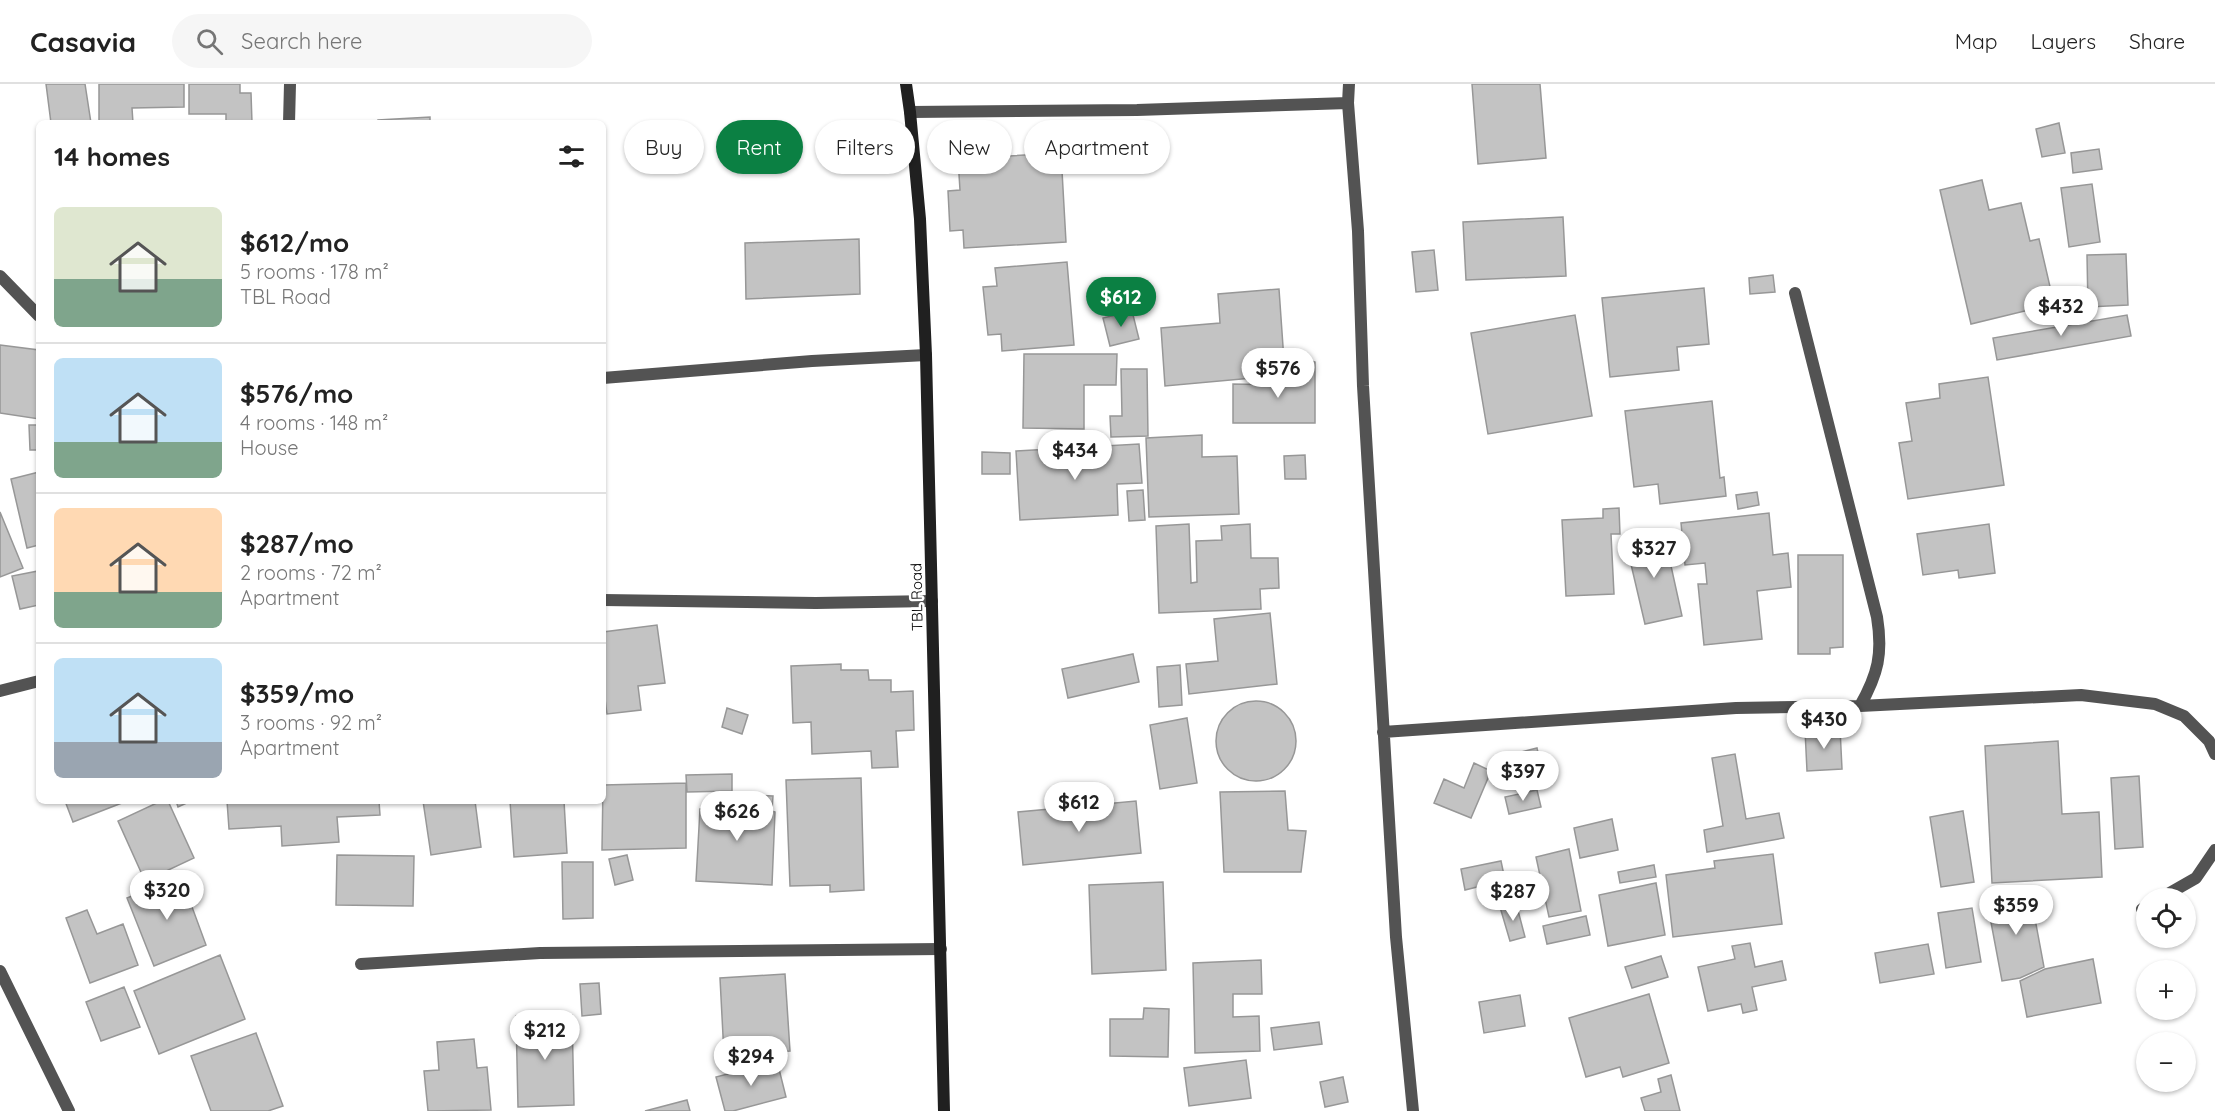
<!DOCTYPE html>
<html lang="en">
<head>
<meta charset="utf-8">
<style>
  body { margin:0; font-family:Quicksand,sans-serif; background:#f6f6f6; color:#222; height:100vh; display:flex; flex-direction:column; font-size:22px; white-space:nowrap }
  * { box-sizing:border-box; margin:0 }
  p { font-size:20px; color:#767676 }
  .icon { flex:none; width:33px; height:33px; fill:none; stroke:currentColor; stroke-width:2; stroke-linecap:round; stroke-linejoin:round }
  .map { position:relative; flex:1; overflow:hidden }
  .side { position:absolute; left:36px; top:36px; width:570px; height:684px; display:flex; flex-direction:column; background:#fff; border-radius:9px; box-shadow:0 2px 4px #0004 }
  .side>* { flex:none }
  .guide { position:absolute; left:624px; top:36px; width:570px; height:54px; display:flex; gap:12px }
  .buttons { position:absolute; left:2136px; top:804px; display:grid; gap:12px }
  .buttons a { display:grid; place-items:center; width:60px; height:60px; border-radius:50%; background:#fff; box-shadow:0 2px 4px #0004; font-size:30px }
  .price { position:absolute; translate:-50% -51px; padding:0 14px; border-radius:21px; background:#fff; color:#222; font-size:20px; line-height:39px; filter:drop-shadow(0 2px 3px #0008) }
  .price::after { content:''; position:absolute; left:50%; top:36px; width:18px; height:14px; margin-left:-9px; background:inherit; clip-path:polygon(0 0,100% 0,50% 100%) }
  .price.active { background:#0b8043; color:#fff }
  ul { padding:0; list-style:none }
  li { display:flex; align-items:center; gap:18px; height:150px; padding:0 18px }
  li+li { border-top:2px solid #e0e0e0 }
  li span { display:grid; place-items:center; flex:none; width:168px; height:120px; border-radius:9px; color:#555 }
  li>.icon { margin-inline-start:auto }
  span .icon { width:72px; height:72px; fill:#fffc; stroke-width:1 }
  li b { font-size:26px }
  h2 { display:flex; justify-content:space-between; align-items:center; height:72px; padding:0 18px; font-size:26px }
  .pill { padding:0 21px; border-radius:27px; background:#fff; box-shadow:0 2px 4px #0004; font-size:21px; line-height:54px }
  .pill.active { background:#0b8043; color:#fff }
  header { display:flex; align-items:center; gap:36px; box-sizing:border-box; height:84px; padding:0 30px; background:#fff; border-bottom:2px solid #e0e0e0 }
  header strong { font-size:28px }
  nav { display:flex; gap:33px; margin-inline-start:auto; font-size:21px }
  .search { width:420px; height:54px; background:#f6f6f6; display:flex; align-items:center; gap:15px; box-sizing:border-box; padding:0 21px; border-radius:33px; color:#767676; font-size:22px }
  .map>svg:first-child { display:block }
  .building { fill:#c3c3c3; stroke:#979797; stroke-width:1.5 }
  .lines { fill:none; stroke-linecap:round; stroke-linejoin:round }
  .lane { stroke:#535353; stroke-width:12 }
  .street { stroke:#535353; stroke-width:12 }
  .secondary { stroke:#202020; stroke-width:12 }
  .labels { text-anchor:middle; stroke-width:5; stroke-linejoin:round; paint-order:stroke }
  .street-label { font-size:15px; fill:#000; stroke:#fff }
</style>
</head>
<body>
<header>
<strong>Casavia</strong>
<div class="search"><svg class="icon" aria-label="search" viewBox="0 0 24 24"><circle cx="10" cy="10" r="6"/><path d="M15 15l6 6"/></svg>Search here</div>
<nav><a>Map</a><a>Layers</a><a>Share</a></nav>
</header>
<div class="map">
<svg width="2215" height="1027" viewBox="0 0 2215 1027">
  <rect width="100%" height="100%" fill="#fff"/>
  <path class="building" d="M46,0H85L91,39H51Z
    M99,0H184V23L132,24L133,39H99Z
    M189,0H240V9H251L252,39H226V30H189Z
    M1472,0H1540L1546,74L1478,80Z
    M430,33V39H378V36Z
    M2059,39L2065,69L2042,73L2036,45Z
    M2099,65L2102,85L2073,89L2071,69Z
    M1061,69L1066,158L964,164L963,146L950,147L948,107L960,106L958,75Z
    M1982,96L1989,126L2021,119L2030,157L2039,155L2054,220L1971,240L1940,106Z
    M2092,100L2100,158L2069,163L2061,104Z
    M1563,133L1566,192L1466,196L1463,138Z
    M859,155L860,210L746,215L745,159Z
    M1434,166L1438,206L1416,208L1412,168Z
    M2126,170L2128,221L2088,223L2087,171Z
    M1067,178L1074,261L1002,267L1001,250L988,251L983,203L997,202L995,184Z
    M1773,191L1775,208L1750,210L1749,194Z
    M1704,204L1709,260L1677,263L1679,286L1610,293L1602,214Z
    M1279,205L1285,291L1165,302L1161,244L1220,239L1218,210Z
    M1132,227L1139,255L1110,262L1103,234Z
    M1575,231L1592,332L1488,350L1471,249Z
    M2127,231L2131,252L1997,276L1993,254Z
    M0,261L39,266V335L0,329Z
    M1024,270H1117L1116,301H1084V345L1023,344Z
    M1299,273L1315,278V339H1233V300L1290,301Z
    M1121,285H1147L1148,352L1111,353L1110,332H1122Z
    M1988,293L2004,401L1908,415L1899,359L1912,357L1906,319L1940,314L1939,300Z
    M1712,317L1720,394L1724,393L1726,412L1660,420L1658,400L1634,403L1625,327Z
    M29,341H39V366H30Z
    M1202,351V373L1237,372L1239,430L1149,433L1146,354Z
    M1139,360L1142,399L1117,400L1118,431L1020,436L1016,367Z
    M982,368L1010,369V390H982Z
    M1305,371L1306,395H1285L1284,372Z
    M39,388V461L27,464L11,395Z
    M1143,406L1145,436L1129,437L1127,407Z
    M1757,408L1759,421L1738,425L1736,411Z
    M1619,424L1620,450H1611L1614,510L1566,512L1562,436L1603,434V425Z
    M0,428L23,484L0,493Z
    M1769,429L1773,471L1788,469L1791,503L1757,507L1762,555L1704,561L1698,500H1707L1705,479L1685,481L1681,439Z
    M1189,440L1191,499L1197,498L1196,457L1222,456L1221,442L1250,440L1251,474H1278L1279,504L1260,505L1261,525L1159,529L1156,442Z
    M1989,440L1995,489L1959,494L1958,486L1923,491L1917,450Z
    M1664,450L1682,532L1645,540L1626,459Z
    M1798,471H1843V563L1830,564V570H1798Z
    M38,487L39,521L20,525L12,492Z
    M1270,529L1277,600L1189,610L1186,580L1218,577L1214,535Z
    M657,541L665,599L638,602L641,626L607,630L603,600V548Z
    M1133,570L1139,598L1068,614L1062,585Z
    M841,580V586H868L869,596H891V608L913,607L914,646L896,647L898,683L872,684L871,667L812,670L811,638L793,639L791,582Z
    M1180,581L1182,621L1159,623L1157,583Z
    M1216 657a40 40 0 1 1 80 0a40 40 0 1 1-80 0Z
    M727,624L748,631L742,650L722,643Z
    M1187,634L1197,699L1160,705L1150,641Z
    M1840,644L1842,685L1807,687L1805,646Z
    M2058,657L2062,730L2099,728L2102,793L1992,799L1985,662Z
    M1537,664L1542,687L1506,696L1501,673Z
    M1735,670L1746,735L1779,729L1784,754L1707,768L1704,746L1723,742L1712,674Z
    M1474,679L1491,687L1471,734L1434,719L1444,695L1464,704Z
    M732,690V707L687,708L686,691Z
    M2139,692L2143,763L2115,765L2111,694Z
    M861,694L864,806L830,808V801L790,802L786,696Z
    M686,699V764L602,766L603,701Z
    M1537,706L1541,723L1509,730L1505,713Z
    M1285,707L1288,746L1306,747L1301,788H1224L1220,708Z
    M730,710L773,712L772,727L775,728L772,801L696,797L700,725H729Z
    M65,717H127L73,738Z
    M161,717H168L194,774L145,797L118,737Z
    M176,717H191L178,723Z
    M227,717H379L380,731L337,733L339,758L282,762L281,742L229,745Z
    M423,717H475L481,763L431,771Z
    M510,717H564L567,769L514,773Z
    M1136,717L1141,769L1023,781L1018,728Z
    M1963,727L1974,798L1941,803L1930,733Z
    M1612,735L1618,766L1580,774L1574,744Z
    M1569,765L1581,827L1549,833L1536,773Z
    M1773,770L1782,840L1673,853L1666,791L1715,784L1714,777Z
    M337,771L414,772L413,822L336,821Z
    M627,771L633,796L615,801L609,775Z
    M1501,777L1505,796L1465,806L1461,785Z
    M562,778H593V834L563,835Z
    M1654,781L1656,793L1620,799L1618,788Z
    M181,793L206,861L154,882L127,814Z
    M1163,798L1166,886L1092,890L1089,801Z
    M1656,799L1665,851L1608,862L1599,811Z
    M2030,808L2044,883L2020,894L2002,897L1987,817Z
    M1516,819L1525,853L1510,857L1500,823Z
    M1972,824L1981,878L1946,884L1938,829Z
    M87,826L97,850L123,840L138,881L90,899L66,834Z
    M1586,832L1590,851L1547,860L1543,842Z
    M1750,859L1755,883L1782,877L1786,896L1752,903L1757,926L1743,929L1741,920L1708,927L1698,883L1735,875L1732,862Z
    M1928,860L1934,890L1880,899L1875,869Z
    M220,871L245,935L159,970L134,907Z
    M1661,872L1668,893L1632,904L1625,883Z
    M2093,875L2101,919L2027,933L2020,897L2045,885Z
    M1261,876L1262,910H1233V933L1259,932L1260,967L1195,969L1193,879Z
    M785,890L790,967L724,971L720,894Z
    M599,899L601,930L582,932L580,900Z
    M124,903L140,943L101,957L86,918Z
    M1649,910L1669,979L1623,993L1620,983L1586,993L1569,934Z
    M1520,911L1525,942L1484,949L1479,918Z
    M1144,924L1169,925L1168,973L1110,972V935H1143Z
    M572,931L574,1021L518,1023L516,932Z
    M1319,938L1322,960L1274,966L1271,944Z
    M256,949L283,1022L268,1027H211L191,972Z
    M474,955L477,984L487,983L491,1026L428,1027L424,987L439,986L437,958Z
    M1246,976L1251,1014L1189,1022L1184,984Z
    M777,977L786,1013L733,1027H725L716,993Z
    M1671,991L1680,1027H1645L1641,1014L1661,1008L1658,995Z
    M1343,993L1348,1018L1325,1023L1320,998Z
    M687,1016L690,1027H645Z"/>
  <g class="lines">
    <path class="lane" d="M603,294L812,277L926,271"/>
    <path class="street" d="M1349,0L1348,19L1358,147L1363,302L1396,853L1413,1027
      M910,28L1137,26L1348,19
      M289,39L290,0
      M0,192L39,232
      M1795,209L1877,533C1883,570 1878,590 1860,622
      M603,516L816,519L932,517
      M0,607L39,597
      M1383,648L1736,624L1860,622L2081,611L2155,620L2184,632L2209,657L2215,670
      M2161,814L2196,794L2215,766
      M2142,825L2146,823
      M361,880L540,869L941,865
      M0,887L69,1027"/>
    <path class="secondary" d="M906,0L910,28L920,135L926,271L944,1027"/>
  </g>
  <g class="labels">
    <g class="street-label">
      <text transform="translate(917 513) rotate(-91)" y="5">TBL Road</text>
    </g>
  </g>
</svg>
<div class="buttons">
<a><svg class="icon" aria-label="locate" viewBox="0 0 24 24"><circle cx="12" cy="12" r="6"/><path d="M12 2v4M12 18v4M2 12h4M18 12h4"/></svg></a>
<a>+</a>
<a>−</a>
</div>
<b class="price active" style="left:1121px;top:244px">$612</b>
<b class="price" style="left:2061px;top:253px">$432</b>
<b class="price" style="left:1278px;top:315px">$576</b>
<b class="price" style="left:1075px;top:397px">$434</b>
<b class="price" style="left:1654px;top:495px">$327</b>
<b class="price" style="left:1824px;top:666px">$430</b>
<b class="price" style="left:1523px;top:718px">$397</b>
<b class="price" style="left:1079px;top:749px">$612</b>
<b class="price" style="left:737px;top:758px">$626</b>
<b class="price" style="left:167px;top:837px">$320</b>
<b class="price" style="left:1513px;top:838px">$287</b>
<b class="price" style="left:2016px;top:852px">$359</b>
<b class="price" style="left:545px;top:977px">$212</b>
<b class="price" style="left:751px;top:1003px">$294</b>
<div class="guide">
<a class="pill">Buy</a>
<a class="pill active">Rent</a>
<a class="pill">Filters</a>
<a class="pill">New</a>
<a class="pill">Apartment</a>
</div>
<section class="side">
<h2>14 homes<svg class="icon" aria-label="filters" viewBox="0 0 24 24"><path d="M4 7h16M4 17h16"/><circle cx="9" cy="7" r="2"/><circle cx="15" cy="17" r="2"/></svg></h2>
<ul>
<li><span style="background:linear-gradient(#dfe7d0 60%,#7fa58c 0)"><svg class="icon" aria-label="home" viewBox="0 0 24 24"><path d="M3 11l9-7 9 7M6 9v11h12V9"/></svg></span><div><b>$612/mo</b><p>5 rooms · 178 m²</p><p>TBL Road</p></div></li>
<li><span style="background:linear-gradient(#bfe0f5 70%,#7fa58c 0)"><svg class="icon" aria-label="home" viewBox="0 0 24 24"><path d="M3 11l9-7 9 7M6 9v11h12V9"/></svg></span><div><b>$576/mo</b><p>4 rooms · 148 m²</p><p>House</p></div></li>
<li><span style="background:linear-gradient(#ffd9b3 70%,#7fa58c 0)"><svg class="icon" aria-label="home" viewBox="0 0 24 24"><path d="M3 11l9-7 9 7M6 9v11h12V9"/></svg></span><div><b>$287/mo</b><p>2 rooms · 72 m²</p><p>Apartment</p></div></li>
<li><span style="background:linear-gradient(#bfe0f5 70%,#9aa5b1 0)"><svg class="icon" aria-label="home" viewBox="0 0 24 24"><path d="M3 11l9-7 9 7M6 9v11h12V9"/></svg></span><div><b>$359/mo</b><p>3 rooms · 92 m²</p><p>Apartment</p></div></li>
</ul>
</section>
</div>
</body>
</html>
